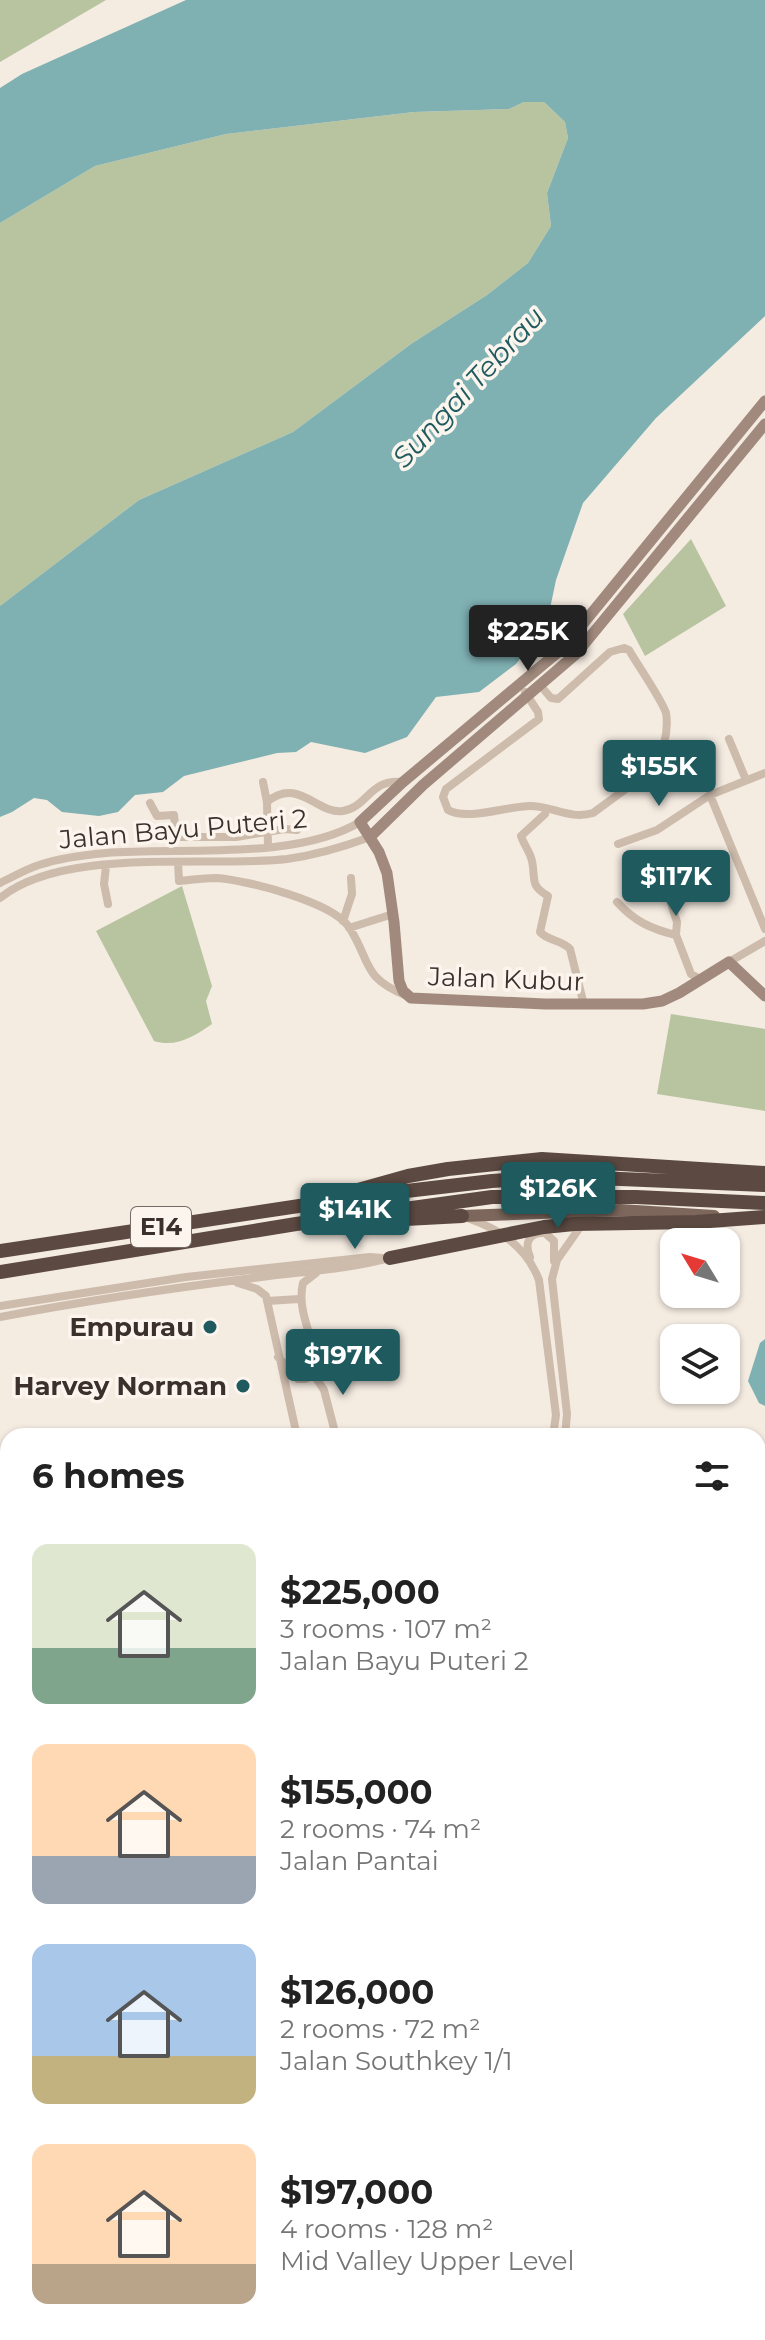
<!DOCTYPE html>
<html lang="en">
<head>
<meta charset="utf-8">
<style>
  body { margin:0; font-family:Montserrat,sans-serif; background:#f2f2f2; color:#222; height:100vh; display:flex; flex-direction:column; font-size:30px; white-space:nowrap }
  * { box-sizing:border-box; margin:0 }
  p { font-size:26px; color:#767676 }
  .icon { flex:none; width:44px; height:44px; fill:none; stroke:currentColor; stroke-width:2; stroke-linecap:round; stroke-linejoin:round }
  .map { position:relative; flex:1; overflow:hidden }
  .panel { position:absolute; left:0px; top:1428px; width:766px; height:912px; display:flex; flex-direction:column; background:#fff; border-radius:24px 24px 0 0; box-shadow:0 2px 6px #0004 }
  .panel>* { flex:none }
  .needle { width:52px; rotate:308deg }
  .buttons { position:absolute; left:660px; top:1228px; display:grid; gap:16px }
  .buttons a { display:grid; place-items:center; width:80px; height:80px; border-radius:16px; background:#fff; box-shadow:0 2px 6px #0004; font-size:40px }
  .price { position:absolute; translate:-50% -68px; padding:0 18px; border-radius:8px; background:#1f5a5e; color:#fff; font-size:26px; line-height:52px; filter:drop-shadow(0 2px 4px #0008) }
  .price::after { content:''; position:absolute; left:50%; top:48px; width:24px; height:18px; margin-left:-12px; background:inherit; clip-path:polygon(0 0,100% 0,50% 100%) }
  .price.current { background:#222; color:#fff }
  ul { padding:0; list-style:none }
  li { display:flex; align-items:center; gap:24px; height:200px; padding:0 32px }
  li span { display:grid; place-items:center; flex:none; width:224px; height:160px; border-radius:16px; color:#555 }
  li>.icon { margin-inline-start:auto }
  span .icon { width:96px; height:96px; fill:#fffc; stroke-width:1 }
  li b { font-size:34px }
  h2 { display:flex; justify-content:space-between; align-items:center; height:96px; padding:0 32px; font-size:34px }
  .map>svg:first-child { display:block }
  .green { fill:#b8c4a0 }
  .water { fill:#7fb0b2 }
  .lines { fill:none; stroke-linecap:round; stroke-linejoin:round }
  .street { stroke:#cdbbac; stroke-width:8 }
  .secondary { stroke:#a18a7d; stroke-width:11 }
  .primary { stroke:#7d675c; stroke-width:12 }
  .highway { stroke:#5c4a42; stroke-width:14 }
  .highway-bridge { stroke:#5c4a42; stroke-width:14 }
  .poi-dot { fill:#1f5a5e; stroke:#fbf5ee; stroke-width:3 }
  .labels { text-anchor:middle; stroke-width:7; stroke-linejoin:round; paint-order:stroke }
  .shield { fill:#fbf5ee; stroke:#756b66; stroke-width:2 }
  .shield-label { font-size:24px; font-weight:bold; fill:#3b302b }
  .street-label { font-size:26px; fill:#3b302b; stroke:#fbf5ee }
  .poi-label { font-size:26px; font-weight:bold; fill:#3b302b; stroke:#fbf5ee; text-anchor:end }
  .water-label { font-size:28px; font-style:italic; fill:#1f5a5e; stroke:#fbf5ee }
</style>
</head>
<body>
<div class="map">
<svg width="765" height="2340" viewBox="0 0 765 2340">
  <rect width="100%" height="100%" fill="#f4ebe1"/>
  <path class="green" d="M0,0H106L0,62Z
    M524,102H544L565,122L568,138L547,193L551,226L528,263L487,295L411,344L293,432L139,500L0,606V223L95,166L226,134L414,112L509,109Z
    M691,539L726,606L645,656L623,614Z
    M182,886L212,986L206,1001L212,1024C195,1036 176,1048 154,1041L96,931Z
    M671,1014L765,1029V1111L657,1094Z
    M8,1577V1804L0,1801V1579Z"/>
  <path class="water" d="M186,0H765V316L656,418L583,503L556,580L547,623L516,664L479,692L436,697L407,737L365,753L311,742L296,752L277,753L184,776L163,792L135,795L118,812L99,816L62,812L47,800L34,798L12,812L0,817V606L139,500L293,432L411,344L487,295L528,263L551,226L547,193L568,138L565,122L544,102H524L509,109L414,112L226,134L95,166L0,223V88L22,74Z
    M765,1339V1406L759,1403L748,1381L760,1343Z"/>
  <g class="lines">
    <path class="street" d="M525,692L538,712L539,719L446,789L443,797L448,810C468,821 507,806 530,806C553,806 570,820 593,813L653,769C663,757 669,729 666,713C662,700 637,664 629,650L624,648L610,652L558,699L551,698L540,685
      M729,739L746,780
      M263,782L267,802L268,847
      M710,795L765,929
      M267,802C298,776 318,815 343,811C368,807 370,778 403,782
      M150,803L157,816L174,815L176,834L181,837H236L285,829L297,830
      M545,814L521,836C524,845 530,852 532,861C536,879 529,885 548,896L540,932C548,941 562,940 570,949L584,1005
      M618,844L657,830L710,795L765,773
      M178,862L179,881C191,880 204,878 216,878C247,880 332,902 349,927C372,963 361,977 407,996
      M106,866L104,884L108,904
      M664,881L677,922L676,935
      M0,883C13,877 26,869 39,865C60,858 84,855 106,853C180,847 295,861 360,822
      M0,898C64,846 207,868 287,859C316,855 343,847 370,837
      M617,902C634,921 651,929 676,935L691,974L700,979
      M343,921L352,894L351,878
      M349,928L393,914
      M729,962L765,941
      M470,1219C502,1230 527,1248 539,1280L556,1415L553,1436
      M530,1257C524,1243 529,1232 545,1233L554,1241V1261
      M238,1283L257,1289L266,1296L297,1436
      M267,1301L299,1299
      M0,1306L186,1277L370,1257L382,1258
      M0,1317C89,1300 179,1287 269,1276C311,1271 349,1269 390,1258
      M278,1357L298,1379H305L314,1375
      M314,1375C321,1346 295,1316 303,1283L316,1273
      M314,1375L324,1390L336,1436
      M565,1436L567,1414L552,1279L557,1260L583,1223
      M758,1497L765,1503
      M758,1505L765,1510
      M0,1518L8,1517
      M0,1541L8,1540
      M0,1568L8,1567
      M758,1728L765,1718
      M0,1825L8,1826
      M758,1880L765,1869
      M758,1891L765,1896
      M758,2041L765,2030
      M758,2066L765,2070
      M758,2184L765,2189
      M758,2213L765,2202
      M368,2332L380,2340
      M548,2332L560,2340
      M6,2340L11,2332
      M16,2340L21,2332
      M350,2340L356,2332
      M446,2340L451,2332
      M676,2340L681,2332"/>
    <path class="secondary" d="M765,401L564,647L403,782L360,822L379,852L387,873L394,922L399,981L403,991L411,998L545,1004H643L662,1001L679,993L729,962L765,996
      M370,837L423,785L576,654L765,424
      M758,2245L765,2234
      M698,2340L703,2332"/>
    <path class="primary" d="M462,1216L620,1210L714,1216
      M758,1658L765,1647
      M758,1694L765,1684
      M303,2340L308,2332
      M325,2340L331,2332"/>
    <path class="highway" d="M358,1190L408,1176L448,1169L542,1159L765,1173
      M368,1221L462,1216
      M0,1251L372,1195L492,1181L533,1178H597L765,1185
      M0,1272L296,1224L492,1197H636L765,1203"/>
    <path class="highway-bridge" d="M390,1258L544,1227L574,1224L696,1222L765,1217"/>
  </g>
  <g class="poi-dot">
    <circle cx="210" cy="1327" r="8"/>
    <circle cx="243" cy="1386" r="8"/>
  </g>
  <g class="labels">
    <rect class="shield" x="131" y="1207" width="60" height="40" rx="6"/>
    <g class="shield-label">
      <text x="161" y="1235">E14</text>
    </g>
    <g class="street-label">
      <text transform="translate(183 829) rotate(-5)" y="9">Jalan Bayu Puteri 2</text>
      <text transform="translate(506 979) rotate(2)" y="9">Jalan Kubur</text>
    </g>
    <g class="poi-label">
      <text x="194" y="1336">Empurau</text>
      <text x="227" y="1395">Harvey Norman</text>
    </g>
    <g class="water-label">
      <text transform="translate(468 387) rotate(-47)" y="10">Sungai Tebrau</text>
    </g>
  </g>
</svg>
<div class="buttons">
<a><svg class="needle" viewBox="-14 -14 28 28"><path d="M0-13l5 13h-10z" fill="#e53935"/><path d="M0 13l5-13h-10z" fill="#767676"/></svg></a>
<a><svg class="icon" aria-label="layers" viewBox="0 0 24 24"><path d="M12 4l9 5-9 5-9-5zM3 14l9 5 9-5"/></svg></a>
</div>
<b class="price current" style="left:528px;top:673px">$225K</b>
<b class="price" style="left:659px;top:808px">$155K</b>
<b class="price" style="left:676px;top:918px">$117K</b>
<b class="price" style="left:558px;top:1230px">$126K</b>
<b class="price" style="left:355px;top:1251px">$141K</b>
<b class="price" style="left:343px;top:1397px">$197K</b>
<section class="panel">
<h2>6 homes<svg class="icon" aria-label="filters" viewBox="0 0 24 24"><path d="M4 7h16M4 17h16"/><circle cx="9" cy="7" r="2"/><circle cx="15" cy="17" r="2"/></svg></h2>
<ul>
<li><span style="background:linear-gradient(#dfe7d0 65%,#7fa58c 0)"><svg class="icon" aria-label="home" viewBox="0 0 24 24"><path d="M3 11l9-7 9 7M6 9v11h12V9"/></svg></span><div><b>$225,000</b><p>3 rooms · 107 m²</p><p>Jalan Bayu Puteri 2</p></div></li>
<li><span style="background:linear-gradient(#ffd9b3 70%,#9aa5b1 0)"><svg class="icon" aria-label="home" viewBox="0 0 24 24"><path d="M3 11l9-7 9 7M6 9v11h12V9"/></svg></span><div><b>$155,000</b><p>2 rooms · 74 m²</p><p>Jalan Pantai</p></div></li>
<li><span style="background:linear-gradient(#a9c7e8 70%,#c2b280 0)"><svg class="icon" aria-label="home" viewBox="0 0 24 24"><path d="M3 11l9-7 9 7M6 9v11h12V9"/></svg></span><div><b>$126,000</b><p>2 rooms · 72 m²</p><p>Jalan Southkey 1/1</p></div></li>
<li><span style="background:linear-gradient(#ffd9b3 75%,#b9a48a 0)"><svg class="icon" aria-label="home" viewBox="0 0 24 24"><path d="M3 11l9-7 9 7M6 9v11h12V9"/></svg></span><div><b>$197,000</b><p>4 rooms · 128 m²</p><p>Mid Valley Upper Level</p></div></li>
</ul>
</section>
</div>
</body>
</html>
